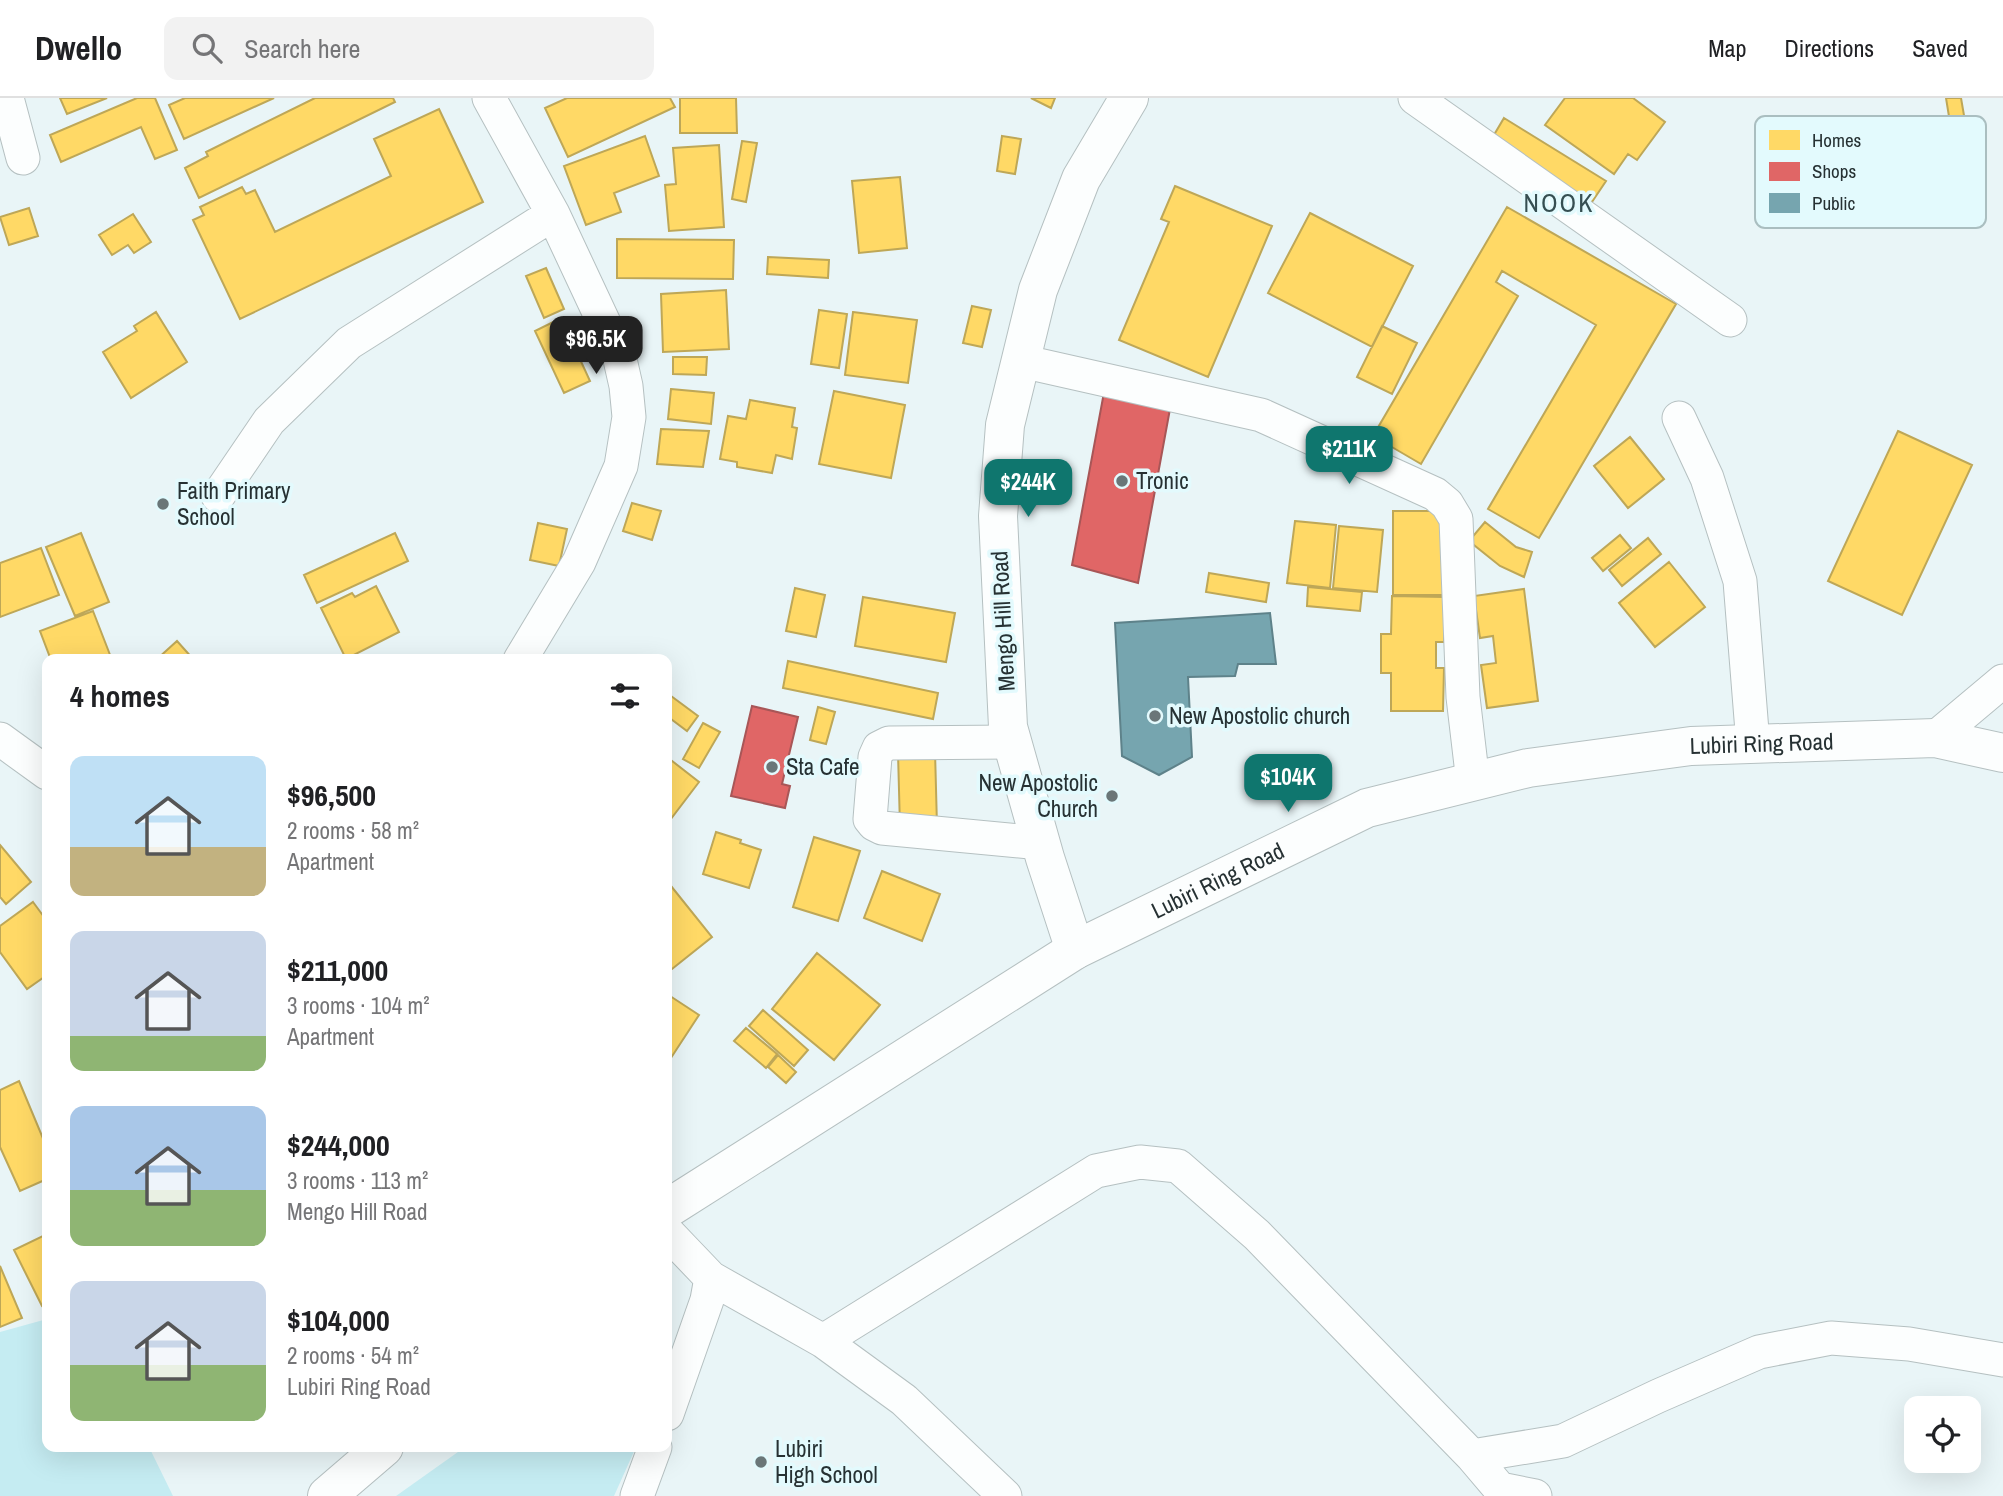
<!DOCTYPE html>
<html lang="en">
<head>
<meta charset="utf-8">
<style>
  body { margin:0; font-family:"Archivo Narrow",sans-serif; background:#f2f2f2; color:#202124; height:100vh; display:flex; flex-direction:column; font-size:26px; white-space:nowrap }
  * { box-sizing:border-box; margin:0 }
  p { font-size:23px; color:#757577 }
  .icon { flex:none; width:38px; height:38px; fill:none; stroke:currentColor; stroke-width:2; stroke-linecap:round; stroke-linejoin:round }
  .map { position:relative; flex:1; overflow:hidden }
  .details { position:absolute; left:42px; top:556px; width:630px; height:798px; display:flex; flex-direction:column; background:#fff; border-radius:14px; box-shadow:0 7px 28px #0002 }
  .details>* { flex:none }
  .fabs { position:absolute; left:1904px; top:1298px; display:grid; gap:14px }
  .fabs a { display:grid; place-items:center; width:77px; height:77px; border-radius:14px; background:#fff; box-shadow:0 7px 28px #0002; font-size:35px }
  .price { position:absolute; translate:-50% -60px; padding:0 16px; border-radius:14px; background:#0f766e; color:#fff; font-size:23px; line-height:46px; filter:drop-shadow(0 2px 4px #0008) }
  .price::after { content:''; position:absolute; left:50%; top:42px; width:21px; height:16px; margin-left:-10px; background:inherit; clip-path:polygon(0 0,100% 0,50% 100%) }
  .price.selected { background:#222; color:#fff }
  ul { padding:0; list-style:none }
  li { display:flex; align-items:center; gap:21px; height:175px; padding:0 28px }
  li span { display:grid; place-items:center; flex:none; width:196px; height:140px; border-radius:14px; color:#555 }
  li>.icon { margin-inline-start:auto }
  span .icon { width:84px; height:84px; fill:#fffc; stroke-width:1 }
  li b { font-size:30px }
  h2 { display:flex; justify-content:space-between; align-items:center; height:84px; padding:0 28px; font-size:30px }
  header { display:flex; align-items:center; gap:42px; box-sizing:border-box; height:98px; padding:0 35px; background:#fff; border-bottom:2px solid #e0e0e0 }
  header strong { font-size:33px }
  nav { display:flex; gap:38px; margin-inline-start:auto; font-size:24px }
  .search { width:490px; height:63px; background:#f2f2f2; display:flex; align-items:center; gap:18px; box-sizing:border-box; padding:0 24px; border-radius:14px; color:#757577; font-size:26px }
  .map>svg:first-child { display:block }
  .green { fill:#c5ecf2 }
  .homes { fill:#ffd966; stroke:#bea757; stroke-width:2 }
  .shops { fill:#e06666; stroke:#a85657; stroke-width:2 }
  .public { fill:#76a5af; stroke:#5e828a; stroke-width:2 }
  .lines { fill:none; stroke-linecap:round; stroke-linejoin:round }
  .minor-casing { stroke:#b5c0c1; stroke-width:35 }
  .major-casing { stroke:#b5c0c1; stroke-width:40 }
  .minor { stroke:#fcfefe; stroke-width:33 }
  .major { stroke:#fcfefe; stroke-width:38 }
  .poi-dot { fill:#6a7678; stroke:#e3fafd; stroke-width:2.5 }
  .labels { text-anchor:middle; stroke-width:7; stroke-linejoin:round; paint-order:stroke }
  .poi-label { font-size:23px; fill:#263133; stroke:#e3fafd; text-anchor:start }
  .street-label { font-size:23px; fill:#263133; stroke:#e3fafd }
  .quarter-label { font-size:26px; letter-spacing:2px; fill:#364f52; stroke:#e3fafd }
  .key { fill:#e3fafd; stroke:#aabec0; stroke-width:2 }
  .key-label { font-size:19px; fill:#263133 }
</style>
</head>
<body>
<header>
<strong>Dwello</strong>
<div class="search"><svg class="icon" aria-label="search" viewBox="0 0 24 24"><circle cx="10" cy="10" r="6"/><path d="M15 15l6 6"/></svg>Search here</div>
<nav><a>Map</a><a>Directions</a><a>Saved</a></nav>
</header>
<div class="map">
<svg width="2003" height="1398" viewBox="0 0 2003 1398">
  <rect width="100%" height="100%" fill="#e9f5f7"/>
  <path class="green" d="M47,1221V1349H149L173,1398H0V1234Z
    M465,1349H636L614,1398H396Z"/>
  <path class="homes" d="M60,0H107L67,16Z
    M137,0H155L177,52L155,61L141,29L61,64L50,37Z
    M185,0H274L184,41L169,7Z
    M315,0H393L395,4L199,100L185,70L208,58L206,54Z
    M567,0H670L675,9L568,59L545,10Z
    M680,0H736L737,35H680Z
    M1031,0H1055L1051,10Z
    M1565,0H1633L1665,24L1637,62L1628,56L1614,76L1545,27Z
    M1946,0H1961L1966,29L1951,31Z
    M439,11L483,104L240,221L193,122L204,117L200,109L242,89L246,96L255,92L275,134L391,78L374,41Z
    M1504,20L1606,83L1592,104L1491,42Z
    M645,38L659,78L614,95L621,114L586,127L564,68Z
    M1002,38L1021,41L1015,76L997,73Z
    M742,43L757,45L746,104L732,101Z
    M719,47L724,129L669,133L665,87L676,86L673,50Z
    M900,79L907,150L859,155L852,83Z
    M1175,88L1272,128L1208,279L1119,242L1169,124L1161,121Z
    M1507,109L1676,206L1539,440L1488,411L1596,227L1502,173L1496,184L1518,198L1421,366L1373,338Z
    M29,110L38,138L9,147L0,119Z
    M1310,115L1413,168L1372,249L1268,195Z
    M133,116L151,144L134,155L128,147L112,157L99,137Z
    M617,141L734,142L733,181L617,180Z
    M768,159L829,162L828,180L767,176Z
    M546,170L564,211L544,220L526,178Z
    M726,192L729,251L663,254L661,196Z
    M972,208L991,212L982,249L963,245Z
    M819,212L847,216L839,270L811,266Z
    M156,214L187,264L131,300L103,254L137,233L134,228Z
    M853,214L917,222L908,285L845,277Z
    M561,220L590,283L564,295L535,233Z
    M1382,228L1417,245L1392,296L1357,279Z
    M673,259H707L706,277L673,276Z
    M671,291L714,295L711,326L668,321Z
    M834,293L905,307L891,380L819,366Z
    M750,302L795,310L792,329L797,330L792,361L776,357L772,375L737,369V364L720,361L728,318L746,321Z
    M661,331L709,333L703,369L657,366Z
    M1898,333L1972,367L1902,517L1828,483Z
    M1630,339L1664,381L1628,410L1594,368Z
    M632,405L661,413L652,442L623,433Z
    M1393,413H1445V497H1393Z
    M1295,423L1336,427L1330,490L1287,485Z
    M1485,424L1516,449L1532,454L1524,479L1500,468L1469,443Z
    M538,425L567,431L559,468L530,462Z
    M1339,428L1383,432L1377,494L1333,490Z
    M81,435L109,504L75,518L46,449Z
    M395,435L408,463L317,505L304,477Z
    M1620,437L1631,450L1603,473L1592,460Z
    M1648,440L1661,456L1622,488L1609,472Z
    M41,450L59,497L0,519V465Z
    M1669,464L1705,509L1655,549L1619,505Z
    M1209,475L1269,485L1266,504L1206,494Z
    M376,488L399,534L346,561L321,510L352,495L355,499Z
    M1308,489L1362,494L1360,513L1307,508Z
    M795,490L825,497L816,539L786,533Z
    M1524,491L1538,603L1487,610L1481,567L1496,565L1493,538L1480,540L1474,498Z
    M1392,498L1444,499V544H1436V570H1444L1443,613H1391V575H1381V536H1391Z
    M863,499L955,515L946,564L855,548Z
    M93,513L112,562H51L40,533Z
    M177,543L194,562H156Z
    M788,563L938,595L933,621L783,590Z
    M667,595L698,618L687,633L667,618Z
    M818,609L835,614L826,646L810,642Z
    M703,625L720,634L699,670L683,661Z
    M935,653L937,728L900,729L898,655Z
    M667,659L699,684L667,726Z
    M716,734L741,742L740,745L761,752L749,790L703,776Z
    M814,739L860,753L838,823L793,809Z
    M0,747L31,784L6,806L0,799Z
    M882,773L940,796L922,843L864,820Z
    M667,783L712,839L667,875Z
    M33,804L47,823V877L27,891L0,854V828Z
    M817,855L880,907L834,962L772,911Z
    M667,896L699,917L667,966Z
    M763,912L808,952L794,968L749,928Z
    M746,930L777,956L766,970L734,943Z
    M778,957L796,974L786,985L768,969Z
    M19,983L47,1050V1081L20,1093L0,1049V992Z
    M47,1136V1206L42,1208L14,1152Z
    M0,1168L22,1220L0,1229Z"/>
  <path class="shops" d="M1105,289L1172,300L1138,485L1072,467Z
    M752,608L798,619L782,686L790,688L785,710L731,698Z"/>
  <path class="public" d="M1270,515L1276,566H1238L1235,578L1188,579L1192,659L1159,677L1122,658L1115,525Z"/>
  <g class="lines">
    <g class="minor-casing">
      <path id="minor" d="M7,0L23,60
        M489,0L553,116L619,257L626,288L629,319L621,368L579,464L520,562
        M1415,0L1730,222
        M1021,263L1261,317L1435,396L1447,406L1456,421L1463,599L1473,684
        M1679,320L1707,380L1740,483L1753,646
        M218,398L269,323L349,245L553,116
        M1935,640L2003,583
        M0,641L47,675
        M1011,644L889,645L879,650L875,659L870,721L874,726L882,730L1041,745
        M667,1134L711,1180L823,1243L904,1302L1005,1398
        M823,1243L1096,1073L1140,1064L1178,1068L1257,1137L1472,1358L1500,1391L1535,1398
        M667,1316L707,1202L711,1180
        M1472,1358L1563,1343L1658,1298L1759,1254L1831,1240L1909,1246L2003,1262
        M637,1398L655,1349"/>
    </g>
    <g class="major-casing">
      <g id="major">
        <path d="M1075,852L1045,760L1008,629L998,418L1005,327L1038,192L1081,81L1129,0"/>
        <path id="s1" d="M667,1111L1075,852L1367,710L1528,670L1691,648L1935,640L2003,655"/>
        <path d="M327,1398L384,1349"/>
      </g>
    </g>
    <use href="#minor" class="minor"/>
    <use href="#major" class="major"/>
  </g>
  <g class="poi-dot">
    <circle cx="1122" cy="383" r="7"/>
    <circle cx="163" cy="406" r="7"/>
    <circle cx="1155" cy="618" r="7"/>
    <circle cx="772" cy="669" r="7"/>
    <circle cx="1112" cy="698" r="7"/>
    <circle cx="761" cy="1364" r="7"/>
  </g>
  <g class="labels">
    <g class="poi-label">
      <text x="1136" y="391">Tronic</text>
      <text x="177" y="401">Faith Primary<tspan x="177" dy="26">School</tspan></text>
      <text x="1169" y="626">New Apostolic church</text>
      <text x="786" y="677">Sta Cafe</text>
      <text x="1098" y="693" text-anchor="end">New Apostolic<tspan x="1098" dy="26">Church</tspan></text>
      <text x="775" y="1359">Lubiri<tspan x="775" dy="26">High School</tspan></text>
    </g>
    <g class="street-label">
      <text transform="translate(1003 523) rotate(-93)" y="8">Mengo Hill Road</text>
      <text dy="8" stroke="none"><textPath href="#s1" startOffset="1209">Lubiri Ring Road</textPath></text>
      <text dy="8" stroke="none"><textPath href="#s1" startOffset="642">Lubiri Ring Road</textPath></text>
    </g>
    <g class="quarter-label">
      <text x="1559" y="114">NOOK</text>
    </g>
  </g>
  <rect x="1755" y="18" width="231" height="112" rx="10" class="key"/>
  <rect x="1769" y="32" width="31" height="20" fill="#ffd966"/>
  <rect x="1769" y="64" width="31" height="19" fill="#e06666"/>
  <rect x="1769" y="95" width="31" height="20" fill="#76a5af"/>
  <g class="key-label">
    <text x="1812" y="49">Homes</text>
    <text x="1812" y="80">Shops</text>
    <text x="1812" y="112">Public</text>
  </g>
</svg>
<div class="fabs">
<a><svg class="icon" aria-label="locate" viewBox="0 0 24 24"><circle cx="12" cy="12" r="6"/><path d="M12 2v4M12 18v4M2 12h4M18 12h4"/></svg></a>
</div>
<b class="price selected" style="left:596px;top:278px">$96.5K</b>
<b class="price" style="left:1349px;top:388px">$211K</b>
<b class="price" style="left:1028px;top:421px">$244K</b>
<b class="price" style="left:1288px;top:716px">$104K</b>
<section class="details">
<h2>4 homes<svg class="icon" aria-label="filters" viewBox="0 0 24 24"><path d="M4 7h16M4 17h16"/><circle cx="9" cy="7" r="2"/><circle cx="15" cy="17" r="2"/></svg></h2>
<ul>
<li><span style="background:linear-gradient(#bfe0f5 65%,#c2b280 0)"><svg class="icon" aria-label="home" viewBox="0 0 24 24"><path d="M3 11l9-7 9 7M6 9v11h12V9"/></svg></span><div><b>$96,500</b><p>2 rooms · 58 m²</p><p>Apartment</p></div></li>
<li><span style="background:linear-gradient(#c9d6e8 75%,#8fb573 0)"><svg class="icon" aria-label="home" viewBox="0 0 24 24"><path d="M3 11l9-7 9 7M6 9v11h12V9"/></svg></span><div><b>$211,000</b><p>3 rooms · 104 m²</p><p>Apartment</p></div></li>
<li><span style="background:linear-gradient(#a9c7e8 60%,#8fb573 0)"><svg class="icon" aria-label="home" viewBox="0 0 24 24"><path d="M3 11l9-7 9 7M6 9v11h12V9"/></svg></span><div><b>$244,000</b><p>3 rooms · 113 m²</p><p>Mengo Hill Road</p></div></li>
<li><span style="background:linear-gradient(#c9d6e8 60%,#8fb573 0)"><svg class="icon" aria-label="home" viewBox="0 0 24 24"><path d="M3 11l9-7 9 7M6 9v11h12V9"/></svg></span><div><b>$104,000</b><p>2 rooms · 54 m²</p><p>Lubiri Ring Road</p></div></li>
</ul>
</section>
</div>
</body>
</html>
